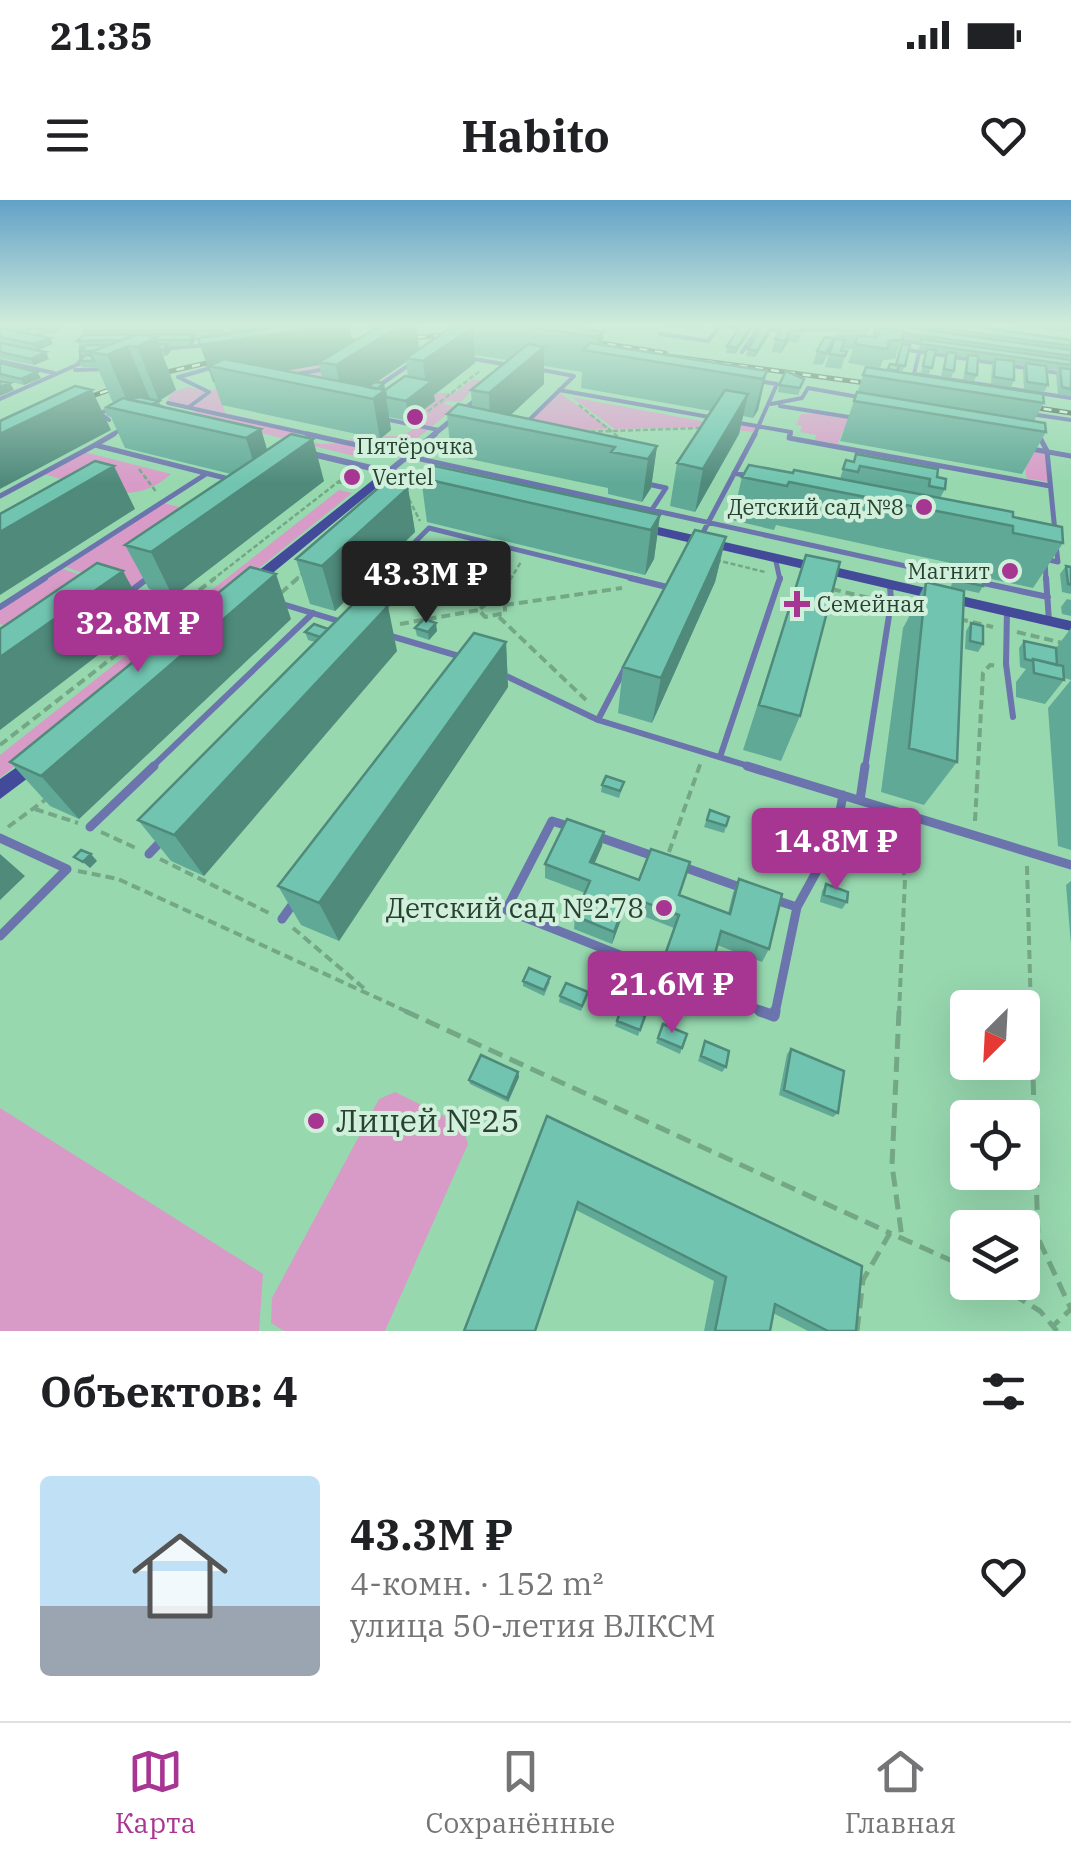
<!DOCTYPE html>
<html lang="ru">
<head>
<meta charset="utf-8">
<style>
  body { margin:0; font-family:"IBM Plex Serif",serif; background:#f6f6f6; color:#202124; height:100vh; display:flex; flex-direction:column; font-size:38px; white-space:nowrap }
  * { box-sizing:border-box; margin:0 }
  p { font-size:32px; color:#757577 }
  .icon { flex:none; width:55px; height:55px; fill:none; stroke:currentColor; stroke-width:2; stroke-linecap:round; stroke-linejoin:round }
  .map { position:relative; height:1131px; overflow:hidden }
  .details { display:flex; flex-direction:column; background:#fff; flex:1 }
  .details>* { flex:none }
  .needle { width:65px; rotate:204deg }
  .buttons { position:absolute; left:950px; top:790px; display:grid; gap:20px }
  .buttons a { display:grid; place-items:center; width:90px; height:90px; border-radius:10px; background:#fff; box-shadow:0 10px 40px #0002; font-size:50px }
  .price { position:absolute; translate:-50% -85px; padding:0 22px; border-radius:10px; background:#a73692; color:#fff; font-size:32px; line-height:65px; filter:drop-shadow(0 2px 5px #0008) }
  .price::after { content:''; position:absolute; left:50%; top:60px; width:30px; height:22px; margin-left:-15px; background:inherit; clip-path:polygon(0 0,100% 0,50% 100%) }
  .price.on { background:#222; color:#fff }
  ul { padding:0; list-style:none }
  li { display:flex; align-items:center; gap:30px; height:250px; padding:0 40px }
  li+li { border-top:2px solid #e0e0e0 }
  li span { display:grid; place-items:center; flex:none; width:280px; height:200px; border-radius:10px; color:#555 }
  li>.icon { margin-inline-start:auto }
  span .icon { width:120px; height:120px; fill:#fffc; stroke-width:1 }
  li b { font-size:42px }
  h2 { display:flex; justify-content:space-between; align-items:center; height:120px; padding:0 40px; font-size:42px }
  .status { display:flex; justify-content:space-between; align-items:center; height:70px; padding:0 50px; background:#fff; direction:ltr }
  .status svg { height:28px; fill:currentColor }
  header { display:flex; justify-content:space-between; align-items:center; height:130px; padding:0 40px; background:#fff; font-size:45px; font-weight:700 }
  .tab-bar { display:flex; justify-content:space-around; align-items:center; height:140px; border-top:2px solid #e0e0e0; background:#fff; font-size:28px; color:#757577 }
  .tab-bar a { display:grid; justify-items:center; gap:5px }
  .tab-bar .on { color:#a73692 }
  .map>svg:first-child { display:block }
  .green { fill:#d89bc8 }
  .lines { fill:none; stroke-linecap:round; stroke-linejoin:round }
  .path-far2 { stroke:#73a786; stroke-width:2.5; stroke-dasharray:5 2.5; stroke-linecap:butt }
  .path-far1 { stroke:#73a786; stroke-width:4; stroke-dasharray:9 5; stroke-linecap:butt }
  .path { stroke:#73a786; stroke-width:5; stroke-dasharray:15 8; stroke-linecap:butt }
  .lane-far4 { stroke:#6b74ac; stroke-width:4 }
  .lane-far3 { stroke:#6b74ac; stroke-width:5 }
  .lane-far2 { stroke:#6b74ac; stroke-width:6 }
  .lane-far1 { stroke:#6b74ac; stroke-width:9 }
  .lane { stroke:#6b74ac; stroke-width:11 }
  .street-far1 { stroke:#6b74ac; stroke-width:5 }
  .street { stroke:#6b74ac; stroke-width:6 }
  .secondary { fill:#434a9a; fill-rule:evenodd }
  .rail-casing { stroke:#40644d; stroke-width:5 }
  .rail { stroke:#d0f0db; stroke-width:2.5; stroke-dasharray:8; stroke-linecap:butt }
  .wall { fill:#61a997; fill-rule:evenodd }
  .shaded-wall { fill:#4f8a7b }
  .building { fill:#71c5b0; stroke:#4f8a7b; stroke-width:2.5 }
  .poi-dot { fill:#a73692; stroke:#d0f0db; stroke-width:4 }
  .labels { text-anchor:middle; stroke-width:8; stroke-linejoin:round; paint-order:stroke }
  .far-poi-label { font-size:22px; fill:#274231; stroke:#d0f0db; text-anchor:start }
  .poi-label { font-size:28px; fill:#274231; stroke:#d0f0db; text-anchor:end }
  .near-poi-label { font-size:32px; fill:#274231; stroke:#d0f0db; text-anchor:start }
</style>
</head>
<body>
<div class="status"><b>21:35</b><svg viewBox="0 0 49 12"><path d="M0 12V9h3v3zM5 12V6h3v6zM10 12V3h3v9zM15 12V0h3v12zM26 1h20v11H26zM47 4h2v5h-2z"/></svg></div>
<header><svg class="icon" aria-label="menu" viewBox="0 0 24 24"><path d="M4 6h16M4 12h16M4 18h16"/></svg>Habito<svg class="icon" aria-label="heart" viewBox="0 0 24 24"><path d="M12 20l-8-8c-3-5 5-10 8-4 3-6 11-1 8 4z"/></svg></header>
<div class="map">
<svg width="1071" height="1131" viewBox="0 0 1071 1131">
  <rect width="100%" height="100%" fill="#97d8af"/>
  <path class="green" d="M399,148L420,151L405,150L373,171L350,174L337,185L341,192L329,201L344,204L421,155L369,191L371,200L361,207L369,209C325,224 281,207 236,198L223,206L225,213L296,229V235C324,253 342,239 367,237C396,234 403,243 427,216L421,212L433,202L427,200L436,193H455L472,180H482L461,202L446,201L444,204L456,207L394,257L350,255L201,218L195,216L193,207L167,201L171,193L187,187L204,191L249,183V177Z
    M560,193L611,229L516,234Z
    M571,197L717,224L720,220L757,226L754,232L708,227L615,229Z
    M818,213L1046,252L1049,282L1026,278L1025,263L843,230L838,244L815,240L816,235L800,232L802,226L796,225L801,214Z
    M84,252L171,274C131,310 90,286 44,274Z
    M339,290L352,293L210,408L195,403Z
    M163,303L228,319L131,390L66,367Z
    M63,369L128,392L13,428L0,424V409Z
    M182,411L198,417L0,578V555Z
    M395,892L462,925L468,944L385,1131H284L271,1123L272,1098L379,899Z
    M0,908L263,1074L259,1131H0Z"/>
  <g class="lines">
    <path class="path-far2" d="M579,205L622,240
      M422,216L481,170
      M583,232L699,228
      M139,269L157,293
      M337,282L351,285
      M409,299L420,321
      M432,342L461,380
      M716,360L765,372
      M212,380L347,275
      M295,380L304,372
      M510,380L521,362"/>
    <path class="path-far1" d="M458,378L485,402
      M832,389L881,401
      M148,392L201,409
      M281,393L298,378
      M489,401L505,405V413L485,417L479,410Z
      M498,401L512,378
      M505,405L622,388
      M499,417L586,500
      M959,419L993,427
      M400,424L479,410
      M1017,432L1071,445
      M0,545L215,378
      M35,609L78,623
      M975,621L983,473L990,465L997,466
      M895,625L905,679L899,813
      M8,627L45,600
      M101,632L138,649
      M669,652L701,562
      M160,659L273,715
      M1027,666L1031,813
      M78,671L118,679L410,813
      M293,728L366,790"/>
    <path class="path" d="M405,811L890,1033
      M899,811L892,965L902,1038
      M1031,811L1038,1038L1071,1109L1053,1126
      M993,1082L1040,1111L1057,1131
      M857,1131L863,1080L890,1033L968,1068"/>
    <path class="lane-far4" d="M660,134L708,141L721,125L757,130L845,129
      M891,139L927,144
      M874,143L876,124
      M161,149L207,145
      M902,149L1071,175
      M742,152L757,130
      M919,153L914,174L1071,198
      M468,158L509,165
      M0,161L54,173
      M75,170L106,169
      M291,175L326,169
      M178,177L209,192L189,207
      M179,177L214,167
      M374,189L412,163
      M559,190L715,218
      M0,199L81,163V141L96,124
      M168,203L318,236
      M771,204L802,198L808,188L864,198
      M780,206L855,218
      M1031,214L1071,220
      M384,219L439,230
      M109,220L101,214L112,205
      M734,222L791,232L790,236
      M525,224L574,176L537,169
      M110,236L125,227
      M754,236L777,184L758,181"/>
    <path class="lane-far3" d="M307,234L960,378
      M790,234L789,238L1050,286
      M1038,234L1047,251L1055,332
      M95,245L114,234
      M1026,248L1071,256
      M734,273L753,277
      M643,283L666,288L651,311
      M0,296L95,245L233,280
      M699,340L755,234
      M775,357L780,380
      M41,380L206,274
      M145,380L152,375
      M377,380L429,328L640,380
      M1046,380L1045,359L1058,362L1056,345"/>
    <path class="lane-far2" d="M630,378L667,387
      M1046,378L1049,421
      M974,381L1048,397
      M127,394L148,378
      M279,403L342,422
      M355,403L380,378
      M0,407L45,378
      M1007,411L1006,464L1013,517
      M384,434L462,457
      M498,472L598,520L755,568
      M598,520L626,466
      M720,557L780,378
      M151,568L313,413
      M865,568L891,403L890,384"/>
    <path class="lane-far1" d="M747,566L1071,665
      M860,600L865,566
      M90,627L154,566
      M571,627L552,621L506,710L767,813
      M593,635L656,657
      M0,638L67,669L0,736
      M149,654L164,638
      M678,665L745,689
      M772,699L797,707
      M282,719L295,701
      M775,813L797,707L835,638L843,595"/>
    <path class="lane" d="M760,811L774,816L775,811"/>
    <path class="street-far1" d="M432,236L482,195"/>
    <path class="street" d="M304,252L388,272L435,234"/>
    <path class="secondary" d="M388,268L454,283L448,287L391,276L253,389H243V383Z
      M632,321L1071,421V431L627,328L625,325Z
      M41,550L48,553L51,558L48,563L0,599V579Z"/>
    <g class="rail-casing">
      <path id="rail" d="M576,139L665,153
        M322,143L466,134
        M660,155L888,186
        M70,204L145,177L233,157
        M1012,204L1071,213"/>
    </g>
    <use href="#rail" class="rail"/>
  </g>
  <path class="wall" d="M13,124H37L28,133L16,130Z
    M64,124L54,134L38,135L35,128Z
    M97,124H232L231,126L264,129L349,124L352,142L419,149L466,124H554L603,132V145L767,171L758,210L753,218L743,216L739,234L695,312L670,306L677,263L711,211L581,188L582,172L544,166V184L510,215L657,246L651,288L642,302L608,294V288L451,255L447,214L472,207L471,190L507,160L474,155L475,163L434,195L435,201L409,221L389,217L391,230L380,239L222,205L198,138L210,136H195L196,140L191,146H169L171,151L166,156H163L176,190L159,201L161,206L261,229L267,250L324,281L173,397L149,389L125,345L231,274L125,248L111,217L107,216L104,209L113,203L97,167H82L79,161L83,157L80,151L84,147H80L77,141L86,135L84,131ZM223,126H230L231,133L222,132L224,130ZM406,162L408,177L385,190L384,183L377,182ZM319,165L322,178L285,171Z
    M654,124H706L701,131Z
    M742,124H759L756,128L751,127L735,154L726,153L727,146Z
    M784,124L804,125L800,137L797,143L788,142L781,153L772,152L775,139Z
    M870,124L866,136L877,137L882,124H953L1071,140V196L1058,194L1056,174L1058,170L1046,169L1048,185L1044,192L1024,189L1023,170L1025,166L1014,164V180L1011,187L991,184L992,165L994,161L978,159L977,175L974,181L963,180L967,157L956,156L954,171L951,178L941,176L946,154L935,153L929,174L921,173L926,151L919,150L920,141L902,139L895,159L883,160L880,168L848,163L853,149H842V151H847L841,169L825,167L838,130Z
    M1000,124H1071V130L1069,133Z
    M0,128L50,138L53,144L38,150L0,142Z
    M770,133L755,157L746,156L748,149Z
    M834,138L830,151L822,165L813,164L817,151Z
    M0,143L49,159L34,165L0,158Z
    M0,163L41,178L24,185L0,179Z
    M896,165L905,166L902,172L1044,203L1034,221L1046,232L1022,274L840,241L866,167L887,170Z
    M804,179L798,195L778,192L779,185Z
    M846,260L937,277L945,289L940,298L1013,317L1063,343L1033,388L987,378V371L776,325L774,330L732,320L742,277L793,273L840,279Z
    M421,278L660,315L654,359L645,375L427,322Z
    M408,288L415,332L335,411L310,404L296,359Z
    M726,337L715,382L652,523L618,513L623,467Z
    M806,355L800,516L781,561L743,550Z
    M1066,366L1071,367V394L1062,392L1060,374Z
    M956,374L983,386L979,393L951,387L952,382Z
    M926,382L957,562L924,605L881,592L903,428L909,417L908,411L912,403L915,404Z
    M1067,399L1071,400V416L1062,414L1061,407Z
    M291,419L79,619L50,606L10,562Z
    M971,423L983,444L978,452L965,449L966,431Z
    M415,428L437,431L429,440L417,436Z
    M1071,428V480L1064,478V480L1045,504L1016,497V482L1026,469L1020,467L1019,448L1024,441L1056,448Z
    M305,432L397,451L204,676L171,661L138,620L315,442L308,440Z
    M506,442L508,487L339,741L301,725L278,686Z
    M1071,480V650L1058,646L1048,508Z
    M624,582L619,598L601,592L602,585Z
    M710,610L729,617L724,633L704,627Z
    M762,627L779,644L776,651L756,644Z
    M604,632L602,646L594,664L728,713L733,693L739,679L769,749L762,762L717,745L711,769L705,781L662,764L674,728L625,709L612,744L574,729L575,716L585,693L545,678V664Z
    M1071,681V745L1066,685Z
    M826,684L847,702L842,709L820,702L822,691Z
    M523,781L550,782L544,796L523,786Z
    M560,796L587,798L581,811L559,802Z
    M622,806L645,816L638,836L615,826Z
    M663,824L682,848L680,854L656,843Z
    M705,841L726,867L722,872L698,861Z
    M791,849L838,913L833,917L779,895L787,854Z
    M518,872L519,877L508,902L470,884L469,880Z
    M547,916L856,1131H808L773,1113L770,1131H704L714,1081L576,1010Z"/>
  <path class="shaded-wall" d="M28,124H37L28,133L25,127Z
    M55,124H64L54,134L52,128Z
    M340,124H349L354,154L403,124H416L420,153L406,158V162L356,196L341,193L336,165L319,162V165L256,176L209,166L215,182H213L200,145Z
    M752,125L751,131L735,154L737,148Z
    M771,126L770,133L755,157L757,151Z
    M473,127L475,163L434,195L435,201L409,221L406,201L426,186L423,161Z
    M791,129L788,142L781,153L785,141Z
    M603,132L602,153L597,152L598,137Z
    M194,134L196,140L191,146L189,140Z
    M156,137L176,190L159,201L137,147Z
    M50,138L53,144L38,150L34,144Z
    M168,144L171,151L166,156L163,150Z
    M128,146L150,199L131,210L107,155Z
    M544,147V184L501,224L490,222L489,193Z
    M46,152L49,159L34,165L31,159Z
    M767,171L758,210L753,218L763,179Z
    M37,172L41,178L24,185L21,179Z
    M10,183L14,190L0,196V187Z
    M384,183L391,230L380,239L373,199L367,198Z
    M92,190L111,230L0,289V234Z
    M748,194L739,234L695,312L703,269Z
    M261,229L272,267L313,239L324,281L173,397L151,352L258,277L246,238Z
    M657,246L651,288L642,302L648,259Z
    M114,266L135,309L0,395V332Z
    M408,288L415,332L335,411L322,366Z
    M660,315L654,359L645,375L651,330Z
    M726,337L715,382L652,523L661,478Z
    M123,371L148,417L0,530V457Z
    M276,374L291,419L79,619L41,576Z
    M388,406L397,451L204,676L174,635Z
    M436,423L437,431L429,440L428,432Z
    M506,442L508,487L339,741L319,703Z
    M604,632L602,646L589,676L590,662Z
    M0,654L25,676L0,700Z
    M91,654L97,661L90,668L83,662Z
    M628,696L625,709L612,744L614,732Z
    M518,872L519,877L508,902L507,898Z"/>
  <path class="building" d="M39,124H55L52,128H35Z
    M222,124L217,130L84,131L91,125Z
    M235,124H252L264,129L245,132L229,127Z
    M294,124H340L200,145L198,138Z
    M383,124H403L336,165L319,162Z
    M456,124L473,127L423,161L406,158Z
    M511,124H554L603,132L598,137Z
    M742,124L752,125L737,148L727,146Z
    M784,124H799L804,125L801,131L791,129L785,141L775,139Z
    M841,124H870L868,130H838Z
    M882,124L1071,150V156L904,133V131L881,128Z
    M912,124H953L1071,140V146Z
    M763,125L771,126L757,151L748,149Z
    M0,128L50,138L34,144L0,137Z
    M880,128L904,131L902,140L889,141L887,149L855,144L858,136L877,137Z
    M218,131L230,134L210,137Z
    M138,134L121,140L77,141L84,135Z
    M139,134L156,137L137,147L128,146L107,155L90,152Z
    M141,134H194L189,140H157L156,137Z
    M825,137L834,138L826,153L817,151Z
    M835,139L845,140L841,151H847L845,156L829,154Z
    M921,139L1071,160V165L921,144Z
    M0,143L46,152L31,159L0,152Z
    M590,143L767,171L763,179L583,150Z
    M158,144H168L163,150H161Z
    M528,144L544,147L489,193L471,190Z
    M902,144L910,145L905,166L899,165L897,171L888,169L890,164L896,165Z
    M86,145H109L93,151H80Z
    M927,149L936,150L932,168L923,166Z
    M947,152L956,153L954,171L944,169Z
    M85,155H91L94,161H79Z
    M968,155L978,156L977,175L966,173Z
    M224,159L385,190L373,199L209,166Z
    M995,159L1014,161V180L994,177Z
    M0,163L37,172L21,179L0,174Z
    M1026,163L1046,166L1048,185L1027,182Z
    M866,167L1043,194L1044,203L863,175Z
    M1060,168L1071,169V189L1062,187Z
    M786,171L804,179L800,188L779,185Z
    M405,176L432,181L406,201L386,197L385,190Z
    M0,181L10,183L0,187Z
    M375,182L384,183L377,189L367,187Z
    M75,186L92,190L0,234V221Z
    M725,190L748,194L703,269L677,263Z
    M857,192L1045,223L1046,232L854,201Z
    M139,197L159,201L153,204L164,207L130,200Z
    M123,198L261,229L246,238L107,207Z
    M458,204L657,246L648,259L611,252L615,247L447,214Z
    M291,234L313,239L151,352L125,345Z
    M856,254L938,269L937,277L946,279L945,289L929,286L930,279L860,266L858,272L843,269L846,260L854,262Z
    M95,261L114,266L0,332V314Z
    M749,265L793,273L794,270L1013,312V317L1062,327L1063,343L1013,333V326L789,282L787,286L742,277Z
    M435,266L660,315L651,330L421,278Z
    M384,283L408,288L322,366L296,359Z
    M695,330L726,337L661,478L623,467Z
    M806,355L840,362L800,516L759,505Z
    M97,363L123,371L0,457V429Z
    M1066,366L1071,367V385L1068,384Z
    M250,367L276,374L41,576L10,562Z
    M956,374L983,380V386L956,380Z
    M926,382L964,391L957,562L909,548Z
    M359,398L388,406L174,635L138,620Z
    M424,419L436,423L428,432L415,428Z
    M971,423L983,426V444L970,441Z
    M314,424L328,429L320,437L305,432Z
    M474,433L506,442L319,703L278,686Z
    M1024,441L1056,448L1057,465L1033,459V461L1025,459Z
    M1033,459L1063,466L1064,480L1034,473Z
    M606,576L624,582L620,591L602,585Z
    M710,610L729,617L726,626L707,620Z
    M567,619L604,632L590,662L639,680L651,649L690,662L679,695L730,714L739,679L782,694L769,749L721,731L711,769L666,752L679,715L628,696L614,732L575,716L590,681L545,664Z
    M762,627L782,634L779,644L759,637Z
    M81,650L91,654L83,662L74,657Z
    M826,684L848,692L847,702L824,695Z
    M529,768L550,777L544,790L523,781Z
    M566,783L588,792L582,806L560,796Z
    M622,806L645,816L640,830L617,821Z
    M663,824L687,834L682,848L658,838Z
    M705,841L729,851L726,867L701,856Z
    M791,849L844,871L838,913L784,890Z
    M481,855L518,872L507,898L469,880Z
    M547,916L862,1066L856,1131H828L775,1104L770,1131H715L726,1077L578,1002L535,1131H464Z"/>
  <linearGradient id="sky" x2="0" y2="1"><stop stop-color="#62a1c7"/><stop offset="0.44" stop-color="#d0eddb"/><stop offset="1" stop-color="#d0eddb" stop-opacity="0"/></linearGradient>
  <rect width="1071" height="283" fill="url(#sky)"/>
  <g class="poi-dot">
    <circle cx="415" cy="217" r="10"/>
    <circle cx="352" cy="277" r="10"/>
    <circle cx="924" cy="307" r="10"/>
    <circle cx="1010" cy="371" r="10"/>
    <path d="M792 389h10v10h10v10h-10v10h-10v-10h-10v-10h10z"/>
    <circle cx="664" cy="708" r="10"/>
    <circle cx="316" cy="921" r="10"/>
  </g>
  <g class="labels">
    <g class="far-poi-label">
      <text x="415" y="254" text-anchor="middle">Пятёрочка</text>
      <text x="372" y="285">Vertel</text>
      <text x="904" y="315" text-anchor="end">Детский сад №8</text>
      <text x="990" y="379" text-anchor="end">Магнит</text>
      <text x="817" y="412">Семейная</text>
    </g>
    <g class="poi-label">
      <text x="644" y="718">Детский сад №278</text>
    </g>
    <g class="near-poi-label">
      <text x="336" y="932">Лицей №25</text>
    </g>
  </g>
</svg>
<div class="buttons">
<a><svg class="needle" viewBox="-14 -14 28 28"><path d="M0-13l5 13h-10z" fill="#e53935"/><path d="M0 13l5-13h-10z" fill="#757577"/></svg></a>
<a><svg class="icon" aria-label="locate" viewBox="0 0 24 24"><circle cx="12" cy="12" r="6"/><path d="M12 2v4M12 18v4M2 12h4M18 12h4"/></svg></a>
<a><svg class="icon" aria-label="layers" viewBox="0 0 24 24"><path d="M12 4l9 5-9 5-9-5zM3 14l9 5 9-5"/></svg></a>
</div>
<b class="price on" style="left:426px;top:426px">43.3M ₽</b>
<b class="price" style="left:138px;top:475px">32.8M ₽</b>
<b class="price" style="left:836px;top:693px">14.8M ₽</b>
<b class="price" style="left:672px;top:836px">21.6M ₽</b>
</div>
<section class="details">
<h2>Объектов: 4<svg class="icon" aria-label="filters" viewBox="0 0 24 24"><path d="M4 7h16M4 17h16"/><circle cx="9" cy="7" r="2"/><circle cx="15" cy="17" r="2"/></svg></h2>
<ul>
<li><span style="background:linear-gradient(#bfe0f5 65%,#9aa5b1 0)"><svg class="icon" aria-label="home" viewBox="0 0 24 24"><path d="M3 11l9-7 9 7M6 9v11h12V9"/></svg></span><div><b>43.3M ₽</b><p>4-комн. · 152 m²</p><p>улица 50-летия ВЛКСМ</p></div><svg class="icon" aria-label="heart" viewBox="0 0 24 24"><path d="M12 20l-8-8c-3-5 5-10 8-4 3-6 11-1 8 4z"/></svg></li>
</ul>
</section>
<nav class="tab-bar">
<a class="on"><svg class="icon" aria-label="map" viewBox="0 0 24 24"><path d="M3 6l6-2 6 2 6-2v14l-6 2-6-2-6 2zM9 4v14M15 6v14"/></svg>Карта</a>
<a><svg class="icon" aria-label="saved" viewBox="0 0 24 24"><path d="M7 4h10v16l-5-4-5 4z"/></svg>Сохранённые</a>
<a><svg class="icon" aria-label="home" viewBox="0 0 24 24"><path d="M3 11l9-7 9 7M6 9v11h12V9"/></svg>Главная</a>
</nav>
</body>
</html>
